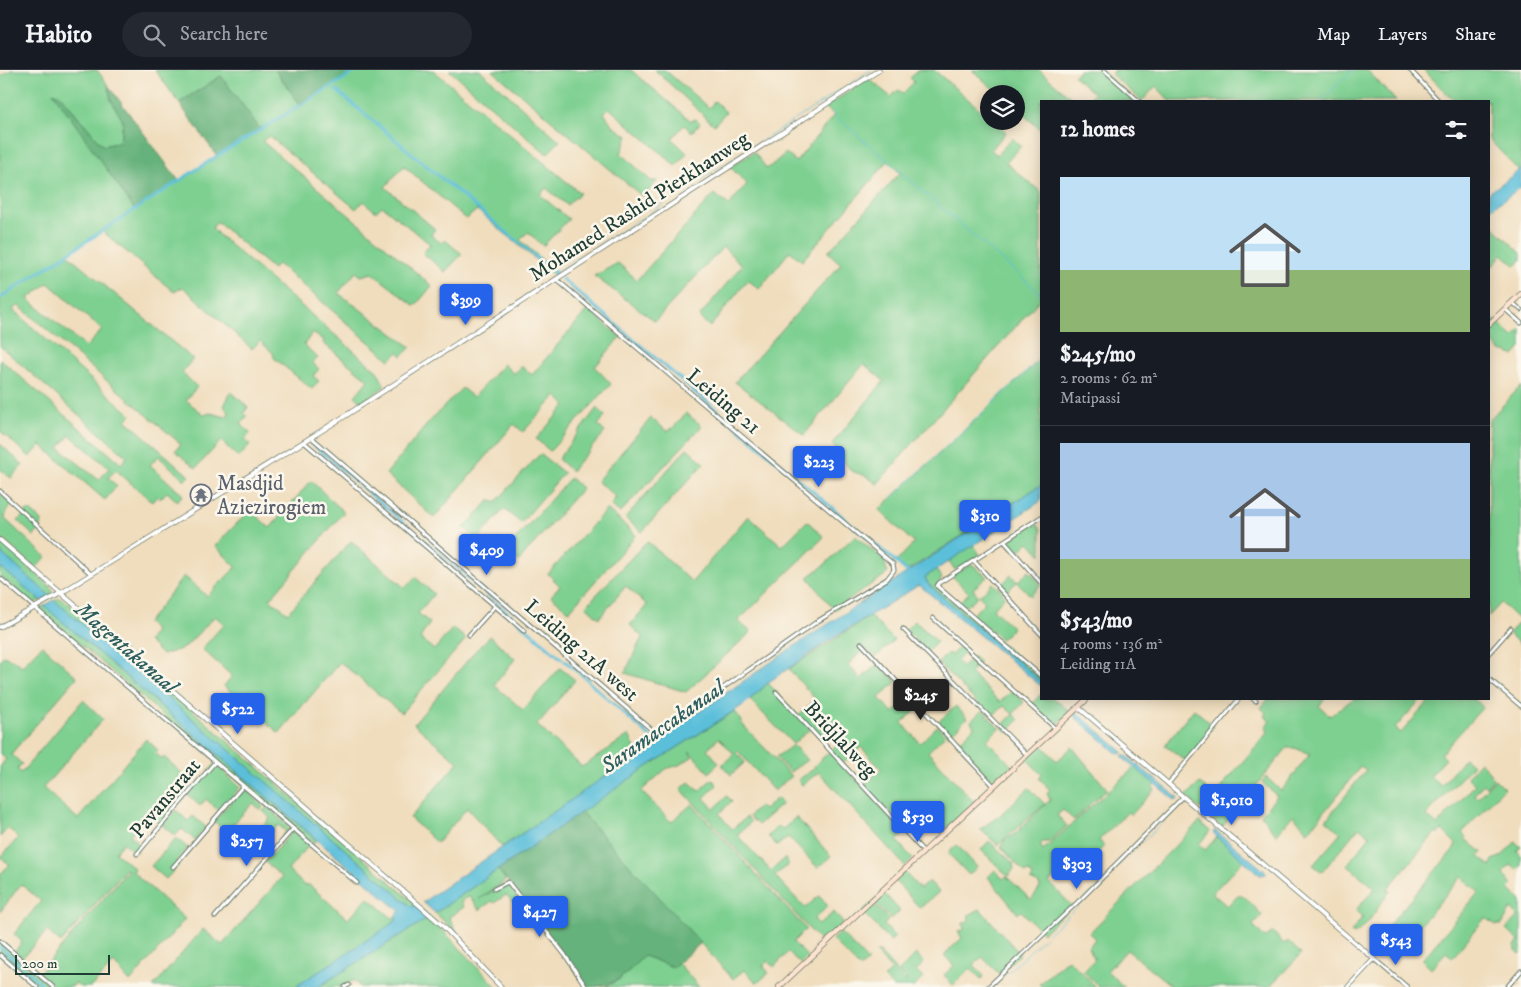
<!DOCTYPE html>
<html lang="en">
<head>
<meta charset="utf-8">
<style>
  body { margin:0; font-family:"IM FELL DW Pica",serif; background:#242831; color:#f1f3f6; height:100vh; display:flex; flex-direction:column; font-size:19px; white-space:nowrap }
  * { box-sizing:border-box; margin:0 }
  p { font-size:16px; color:#9ea1a6 }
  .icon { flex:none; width:28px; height:28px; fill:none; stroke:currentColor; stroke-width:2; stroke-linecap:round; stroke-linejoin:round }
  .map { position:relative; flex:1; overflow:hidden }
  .side { position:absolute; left:1040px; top:30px; width:450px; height:600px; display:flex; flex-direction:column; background:#171b24; border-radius:0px; box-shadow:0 2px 12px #0003 }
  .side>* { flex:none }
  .tools { position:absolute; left:980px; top:15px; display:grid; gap:10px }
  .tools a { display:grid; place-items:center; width:45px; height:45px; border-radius:50%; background:#171b24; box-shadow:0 2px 12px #0003; font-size:25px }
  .scale { position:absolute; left:15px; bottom:12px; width:95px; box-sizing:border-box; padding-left:5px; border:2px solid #1f3d34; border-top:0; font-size:14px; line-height:18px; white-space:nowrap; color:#1f3d34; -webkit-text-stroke:4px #fbf7ec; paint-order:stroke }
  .price { position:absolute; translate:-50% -42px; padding:0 11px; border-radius:5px; background:#2563eb; color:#fff; font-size:16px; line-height:32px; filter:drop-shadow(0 1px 2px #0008) }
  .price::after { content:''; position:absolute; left:50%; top:30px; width:15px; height:11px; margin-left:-8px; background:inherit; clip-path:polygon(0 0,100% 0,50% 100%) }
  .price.current { background:#222; color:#fff }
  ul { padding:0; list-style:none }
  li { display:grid; align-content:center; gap:10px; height:265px; padding:0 20px }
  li+li { border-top:1px solid #363941 }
  li span { display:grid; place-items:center; height:155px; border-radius:0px; color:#555 }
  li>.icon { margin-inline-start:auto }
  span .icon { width:90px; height:90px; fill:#fffc; stroke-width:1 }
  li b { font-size:21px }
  h2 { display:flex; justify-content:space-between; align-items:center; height:60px; padding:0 20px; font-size:21px }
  header { display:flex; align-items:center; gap:30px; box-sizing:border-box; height:70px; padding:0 25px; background:#171b24; border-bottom:1px solid #363941 }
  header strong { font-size:24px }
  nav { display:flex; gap:28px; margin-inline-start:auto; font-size:18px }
  .search { width:350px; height:45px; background:#242831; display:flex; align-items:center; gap:12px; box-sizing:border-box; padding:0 18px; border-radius:28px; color:#9ea1a6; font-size:19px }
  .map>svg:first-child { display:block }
  .green { fill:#7ed091; stroke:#4e8662; fill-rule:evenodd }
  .forest { fill:#66b27b; stroke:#427858 }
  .water { fill:#5cbfda; stroke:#3e7e87 }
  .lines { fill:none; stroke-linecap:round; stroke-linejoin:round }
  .stream { stroke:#5cbfda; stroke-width:1 }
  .canal { stroke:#5cbfda; stroke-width:3 }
  .minor-casing { stroke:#687564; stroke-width:5 }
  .tertiary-casing { stroke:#687564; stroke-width:5.5 }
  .secondary-casing { stroke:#687564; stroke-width:6 }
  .minor { stroke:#fff; stroke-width:3 }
  .tertiary { stroke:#fff; stroke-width:4 }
  .secondary { stroke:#fde4d1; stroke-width:4.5 }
  .labels { text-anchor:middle; stroke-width:5; stroke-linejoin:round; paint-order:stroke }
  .street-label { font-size:21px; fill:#1f3d34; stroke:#fbf7ec }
  .worship-label { font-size:21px; fill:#5b616d; stroke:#fbf7ec; text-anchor:start }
  .water-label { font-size:22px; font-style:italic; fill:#2e5e5e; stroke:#fbf7ec }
</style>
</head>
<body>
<header>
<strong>Habito</strong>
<div class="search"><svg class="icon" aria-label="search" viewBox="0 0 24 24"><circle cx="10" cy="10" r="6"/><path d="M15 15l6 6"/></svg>Search here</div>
<nav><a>Map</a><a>Layers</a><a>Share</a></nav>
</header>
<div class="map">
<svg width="1521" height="917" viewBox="0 0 1521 917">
  <rect width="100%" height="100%" fill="#fbf7ec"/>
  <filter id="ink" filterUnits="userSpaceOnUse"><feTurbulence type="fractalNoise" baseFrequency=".02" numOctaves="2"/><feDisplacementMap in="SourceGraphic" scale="10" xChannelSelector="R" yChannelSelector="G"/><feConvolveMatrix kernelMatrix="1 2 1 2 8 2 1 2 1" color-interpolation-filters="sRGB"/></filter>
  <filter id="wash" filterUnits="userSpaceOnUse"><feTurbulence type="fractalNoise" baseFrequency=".0096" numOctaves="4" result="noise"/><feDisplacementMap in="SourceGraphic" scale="20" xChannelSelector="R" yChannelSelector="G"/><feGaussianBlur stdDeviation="1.12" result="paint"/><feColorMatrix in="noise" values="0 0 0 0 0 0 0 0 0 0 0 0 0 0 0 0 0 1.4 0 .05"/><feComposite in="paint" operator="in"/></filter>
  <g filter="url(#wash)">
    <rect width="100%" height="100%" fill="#f0ddbd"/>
    <path class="green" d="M11,0H97L108,15L111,30L123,51L120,72L103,76L60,25L134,139L260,59L221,6L179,33L155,0H275L300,34L358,0H433L580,123L567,135L546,118L540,125L569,149L543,176L528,162L520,170L558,204L554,205L477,140L466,149L404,96L385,117L435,159L431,165L441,173L445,170L462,184L445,202L423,183L430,174L382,136L376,142L363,131L356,139L269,66L262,71L432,216L415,236L372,203L361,206L356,202L338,223L411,277L402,286L398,282L390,290L278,194L273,199L217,152L212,158L220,166L377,301L385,316L362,333L355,326L368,310L323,273L324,270L312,263L304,275L318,288L313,293L319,299L313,306L319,311L312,319L274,288L273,283L260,271L252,279L183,217L174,222L102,161L67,184L193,289L182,302L197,317L186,330L204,345L210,343L226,347L229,343L224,336L231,322L248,337L244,343L247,346L241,354L250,363L245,370L250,374L239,388L221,371L196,398L175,381L181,374L18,235L13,240L131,345L126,350L189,406L185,410L158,386L150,395L183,425L177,431L167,422L160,429L157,426L152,432L116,400L108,408L117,416L105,430L41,375L30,387L0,361V289L121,394L127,387L0,276V7ZM48,213L102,260L86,277L28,229ZM70,365L109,398L99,410L59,378Z
      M449,0H480L560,71L547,84Z
      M492,0H631L691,51L696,49L700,53L692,62L684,55L672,69L687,83L676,96L609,38L604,43L613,56L628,66L621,83L651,111H657L643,127Z
      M655,0H665L709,38L715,31L726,42L714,55Z
      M918,0H934L989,47V51H993L1006,62L991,80L997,85L1012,68L1021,76L1006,93L1041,122V228L877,414L866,406L851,401L832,374L884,311L864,294L804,365L735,312L841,194L828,182L900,103L888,91L802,191L790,181L759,219L748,210L710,257L699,247L742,195L723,177L655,251L594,206L618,193L637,210L714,124L729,135L747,114L730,97L754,82L767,99L786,83L796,92L834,45L825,37L869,9L891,27L898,20L903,23L914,12L910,8Z
      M972,0H1039L1075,31H1041V60L1016,38V24H999Z
      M1079,0H1101L1136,31H1087L1094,23L1074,6Z
      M1115,0H1367L1396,31H1170L1156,16L1142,31L1111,4Z
      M1424,0H1521V99L1519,101L1489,69V31H1454Z
      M1489,153L1521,183V190L1516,196L1502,184L1493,196L1489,192Z
      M588,239L620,267L595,297L611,314L550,381L536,369L566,335L556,326L523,362L514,354L434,448L386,404L430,351L462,318L473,327L504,294L514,304L521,296L532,305Z
      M1496,250L1513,267L1521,259V278L1514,286L1509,283L1500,281L1489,268V256Z
      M1041,288V415L907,501L896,492L914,473L879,440Z
      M1521,316V575L1509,564L1520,551L1501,533L1489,546V350Z
      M597,338L605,346L598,355L605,362L571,401L558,389Z
      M686,343L702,356L620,443L611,435L616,427L597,411L651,348L667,361L674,357Z
      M0,374L23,395L11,408L0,399Z
      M687,378L704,393L642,462L625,448Z
      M540,384L564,403L521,453L504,439L478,469L464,458L491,429L495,433Z
      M570,408L582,418L519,491L506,480Z
      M311,411L344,442L270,529L288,543L351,471L405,518L415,507L434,524L418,543L430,553L420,568L434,580L453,558L466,569L401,643L340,592L279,663L224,616L232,606L202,579L224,554L215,546L184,578L162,585L148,571L155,561L147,553L184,506L207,526L236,497L215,476L250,440L270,458Z
      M0,424L12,435L6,441L5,449L46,487L36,498L0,467Z
      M607,439L636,465L569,541L551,526L560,516L548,504Z
      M27,441H30L42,451L41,458L34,466L18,451Z
      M748,446L782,476L807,451L824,467L738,551L751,562L686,622L625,603L642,567L630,555L647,535L626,516L599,548L586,536L647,471L692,512Z
      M1036,453L1041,459V485L1029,472L1017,483L1006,472Z
      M855,466L883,489L888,503L834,540L808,507L822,497Z
      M0,473L50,516L53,523L50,526L0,482Z
      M974,475L980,485L955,500L949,491Z
      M972,494L987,507L973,519L978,526L964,538L958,533L969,523L952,506Z
      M0,497L41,531L32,533L0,506Z
      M936,500L942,508L936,517L1041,608V611L928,514L925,507Z
      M1029,501L1041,514L1031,526L1017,512L1005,523L999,517L1011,505L1017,512Z
      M993,513L1005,526L993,539L1013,558L1001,569L972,545L985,532L979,526Z
      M59,528L67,532L417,835L412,837L54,530Z
      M44,536L316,770L313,774L44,543L41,538Z
      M870,546L894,570L876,587L865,578L848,595L861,609L879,593L896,612L879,628L893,643L910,628L919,637L902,653L920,673L937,656L945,665L928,682L974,732L941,763L919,740L902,756L864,715L881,699L861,677L843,693L831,680L848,664L842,657L824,672L799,645L815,629L789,599Z
      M915,551L937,572L927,582L905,560Z
      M490,566L515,589L494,615L523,640L560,598L575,610L537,655L582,697L629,665L638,685L502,777L467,738L437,773L410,748L458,692L414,654L477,579Z
      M42,575L77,607L11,684L22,694L17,699L21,703L83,630L103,649L43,718L78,749L146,669L158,680L155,683L162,689L164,687L182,703L179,707L192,718L161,754L148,743L130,765L140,775L136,783L123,773L115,782L135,799L133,802L185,849L130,912L114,893L91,917H80L75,913L72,917H55L39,903L128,800L126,799L61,873L47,861L22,888L15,881L22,872L14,864L41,831L21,814L0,842V805L9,795L1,787L18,768L8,758L0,767V697L6,689L0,684V590L3,586L14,590L22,596Z
      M961,575L967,580L957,591L963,597L973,586L980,592L970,603L1000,632L1012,621L1024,632L1013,644L1019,650L1007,662L1001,657L1013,644L1004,636L991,647L938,593L948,583L951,585Z
      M768,613L810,659L793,674L750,630Z
      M1041,624V629H1055L1070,642L1056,655L1031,635Z
      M1268,629H1325L1319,636L1330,646L1353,629H1421L1395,658L1401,663L1431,629H1474L1483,637L1441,684L1446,689L1430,706L1441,716L1465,688L1473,695L1426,745L1437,755L1475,715L1467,707L1480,692L1488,700L1493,709L1486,717L1483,714L1474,725L1478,728L1495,709L1504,718L1462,763L1466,767L1464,768L1482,782L1479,786L1490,796L1493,790L1502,786L1515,772L1521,777L1517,781L1521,785V796L1517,800L1511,795L1503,803L1512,816L1509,819L1521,831V883L1519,884L1515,880V876L1519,871L1506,859L1518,846L1511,839L1502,855H1496L1485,848L1452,888L1446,882L1431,899L1422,890L1479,822L1461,807L1404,874L1391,864L1388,868L1382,863L1453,780L1456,774L1442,760L1438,764L1436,762L1388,818L1390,821C1377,836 1372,853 1354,864L1351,862L1363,847L1356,840L1375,818L1347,795L1370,766L1359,757L1322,802L1313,795L1341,763L1326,750L1366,700L1361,696L1308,762L1293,745L1276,765L1261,745L1277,726L1262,712L1266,707L1281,721L1310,684L1295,678H1287L1222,757L1209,747L1225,731L1217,722L1268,662L1265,656L1270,651L1264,646L1266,643L1261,638Z
      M956,636L967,648L949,666L937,653Z
      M1194,639L1214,656L1186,691L1165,675Z
      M982,640L999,658L987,670L1012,696L994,712L957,674L974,657L971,651Z
      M735,641L743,655L791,706L774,721L738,681L736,683L745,692L731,705L722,695L734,684L719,668L707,679L719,693L709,703L689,681L692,687L679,695L666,699L641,721L671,752L692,734L806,859L793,872L808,887L801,894L788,882L774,897L768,891L763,896L769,903L757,913L744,900L733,909L581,742L650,695Z
      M1041,674L1057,691L1072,677L1107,719L1074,750L1063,740L1057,745L1067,756L1049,772H1043L1040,774L1043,780L1135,697L1155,714L1152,716L1155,719L1131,745L1128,742L1099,770L1104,776L1089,792L1082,786L1065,803L1060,802L1049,812L1072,836L1043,863L1021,841L1018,844L988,807L995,800L1003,809L1006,806L1031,830L1040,818L1039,814L1030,810L1033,807L1030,802L1025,803L1001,777L1004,771L1016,763L1050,730L1047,723L1050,720L1039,708L1042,705L1026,688Z
      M793,675L807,690L790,702L776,687Z
      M830,681L905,763L897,771L913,789L905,796L819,702L802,715L798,710L815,698L814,696Z
      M215,694L240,717L220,742L206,729L200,736L188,725Z
      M712,709L717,715L704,728L714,739L727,726L732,731L719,744L732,759L747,747L751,752L737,765L771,801L785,788L789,794L775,806L805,838L819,826L828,836L814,849L819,855L834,842L843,853L822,873L681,719L689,712L699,721Z
      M1200,713L1212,724L1200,739L1186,726Z
      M244,718L263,736L261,740L253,733L226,762L214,751Z
      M1029,718L1045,734L998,775L980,759L999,746Z
      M777,728L782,734L758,755L749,746L760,736L764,740Z
      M267,737L289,757V761L284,767L282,766L286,761L278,755L266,768L258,762L270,748L263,741Z
      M176,740L188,751L193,746L206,757L195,770L182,759L175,766L162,755Z
      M796,747L831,786L818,798L788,767L777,776L768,766L778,756L782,760Z
      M1199,752L1210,761L1199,774L1205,780L1217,767L1244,790L1212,823L1227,836L1238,826H1244L1262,845L1253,855L1265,868L1273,862L1284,874L1288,871L1301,884L1269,917H1173L1127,880L1107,901L1124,917H1099L1083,901L1095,889L1088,878L1095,869L1089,863Z
      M293,761L310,774L288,800L305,816L308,814L348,849L368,827L392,848L396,846L397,851L295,917H153L203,859L222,875L282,807L265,792Z
      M176,768L188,778L176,792L179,795L166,809L151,796Z
      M989,771L1013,793L1014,799L1008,806L981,780Z
      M957,775L977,797L969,805L948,783Z
      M498,800L506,810L479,829L506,813L520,831L515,834L506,825L494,833L492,831L479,840L471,828L468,827L461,832L464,837L449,847L457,863L435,843Z
      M904,802L920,819L929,811L939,822L920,838L895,811Z
      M883,822L900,841L891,849L873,831Z
      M872,833L889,849L884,855L895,867L890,871L862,841Z
      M980,839L1020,884L999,904L982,887L974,895L984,906L981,909L971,898L953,915L944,905L954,896L944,885L962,868L958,862L964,860L963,853L968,852L969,845Z
      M430,847L497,917H360L354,910L343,917H318Z
      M840,862L868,891L860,898L832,870Z
      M0,872L51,917H40L0,882Z
      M878,881L906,911L907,910L899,901L916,884L924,893L916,901L923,908L914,917H893L884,908L892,900L876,883Z
      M644,886L673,897L678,893L699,917H605L620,909Z
      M1068,889L1096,917H1042L1039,914Z"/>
    <path class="forest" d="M275,0H358L300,34Z
      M221,6L260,59L217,86L179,33Z
      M108,15L179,111L134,139L53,22L60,25L103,76L120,72L123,51L111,30Z
      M581,742L701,873L673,897L644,886C624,905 616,917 587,917L514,818L498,800Z"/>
    <path class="water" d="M1521,99V117L1489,140V123Z
      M1041,415V431L925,507L928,514L1041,611V616L919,515L827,572L770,611L745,634L650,695L435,843L423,832L790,579Z
      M0,482L50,526L41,531L0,497Z
      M54,530L412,837L417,835L430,847L318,917H295L396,851V846L400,841L44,536Z
      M1076,642L1123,682V683L1118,684L1074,646Z
      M1124,684L1176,726L1178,729L1176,731L1124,689L1122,686Z
      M1215,760L1266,802V804L1260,805L1217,767L1213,762Z"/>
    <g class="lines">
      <path class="stream" d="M844,18L871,0
        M1321,31L1353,0
        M832,43L1041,224
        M795,50L842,19
        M762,71L792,52
        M757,74L760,72
        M746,81L755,76
        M736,87L743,82
        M715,100L734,89
        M687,118L712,102
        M650,143L683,121
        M559,200L645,146
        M554,203L557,201
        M889,430L1041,288
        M1142,772L1177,739
        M1129,785L1136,778
        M1109,805L1126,787
        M1071,843L1103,812
        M1048,864L1068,845
        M992,917L1045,867"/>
      <path class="canal" d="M336,20L556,204
        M562,209L909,503
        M0,228L217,86L358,0
        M310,372L533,564
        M535,566L562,589
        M565,591L588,610
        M589,612L659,675
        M0,877L45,917"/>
    </g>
  </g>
  <g filter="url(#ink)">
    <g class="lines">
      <g class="minor-casing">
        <path id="minor" d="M1104,0L1139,31
          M1410,0L1439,31
          M556,209L893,494L894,500L887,509L818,551L723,618
          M1512,232L1521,240
          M1505,239L1521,253
          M311,367L652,660
          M304,372L524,561
          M0,421L91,504
          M1041,447L939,513L937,516L1041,606
          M1004,471L1041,513
          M973,490L1041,564
          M0,508L357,813
          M933,548L1055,658
          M903,559L1027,685
          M469,565L495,536
          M861,573L994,716
          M1489,583L1511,558
          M1489,609L1521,636
          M776,622L924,782
          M1253,629L1256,631
          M1168,714L1239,629
          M137,784L215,692
          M173,797L243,716
          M494,819L508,812L565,885L586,917
          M215,847L293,759
          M0,871L53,917
          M0,885L37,917
          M1374,889L1407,917
          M345,917L349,915
          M988,917L1082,828L1183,727
          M1507,917L1521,901"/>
      </g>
      <g class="tertiary-casing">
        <path id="tertiary" d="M0,470L442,855L501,917
          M0,557L61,523L342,348L879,0
          M1078,637L1374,889L1348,917"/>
      </g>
      <g class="secondary-casing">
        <path id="secondary" d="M1489,254L1521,224
          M779,917L1087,629"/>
      </g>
      <use href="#minor" class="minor"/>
      <use href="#tertiary" class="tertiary"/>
      <use href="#secondary" class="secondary"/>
    </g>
  </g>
  <defs>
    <g id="temple-ring" transform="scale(1.125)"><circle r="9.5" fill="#fbf7ec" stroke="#6b7280" stroke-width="1.5"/><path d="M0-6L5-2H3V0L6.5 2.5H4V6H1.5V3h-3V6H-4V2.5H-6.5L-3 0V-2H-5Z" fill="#6b7280"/></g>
  </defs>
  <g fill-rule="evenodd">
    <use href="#temple-ring" x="201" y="425"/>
  </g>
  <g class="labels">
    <g class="street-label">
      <text transform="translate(639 136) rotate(-33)" y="7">Mohamed Rashid Pierkhanweg</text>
      <text transform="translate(724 331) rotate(40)" y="7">Leiding 21</text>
      <text transform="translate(582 580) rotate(41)" y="7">Leiding 21A west</text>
      <text transform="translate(841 669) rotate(47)" y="7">Bridjlalweg</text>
      <text transform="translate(165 728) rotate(-50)" y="7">Pavanstraat</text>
    </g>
    <g class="worship-label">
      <text x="217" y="420">Masdjid<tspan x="217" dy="24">Aziezirogiem</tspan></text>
    </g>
    <g class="water-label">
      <text transform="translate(127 577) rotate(41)" y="8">Magentakanaal</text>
      <text transform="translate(662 656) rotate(-35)" y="8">Saramaccakanaal</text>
    </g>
  </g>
</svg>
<div class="tools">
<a><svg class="icon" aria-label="layers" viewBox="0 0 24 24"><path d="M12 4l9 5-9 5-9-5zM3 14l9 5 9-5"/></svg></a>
</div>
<div class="scale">200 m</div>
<b class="price" style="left:466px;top:256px">$399</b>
<b class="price" style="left:819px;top:418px">$223</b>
<b class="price" style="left:985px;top:472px">$310</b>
<b class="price" style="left:487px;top:506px">$409</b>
<b class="price current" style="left:921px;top:651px">$245</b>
<b class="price" style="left:238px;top:665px">$522</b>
<b class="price" style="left:1232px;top:756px">$1,010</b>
<b class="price" style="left:918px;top:773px">$530</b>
<b class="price" style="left:247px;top:797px">$257</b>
<b class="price" style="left:1077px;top:820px">$303</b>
<b class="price" style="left:540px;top:868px">$427</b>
<b class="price" style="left:1396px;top:896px">$543</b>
<section class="side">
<h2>12 homes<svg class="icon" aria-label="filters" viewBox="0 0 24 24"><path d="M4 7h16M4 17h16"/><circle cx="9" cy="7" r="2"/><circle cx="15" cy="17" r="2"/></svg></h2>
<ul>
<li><span style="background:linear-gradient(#bfe0f5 60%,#8fb573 0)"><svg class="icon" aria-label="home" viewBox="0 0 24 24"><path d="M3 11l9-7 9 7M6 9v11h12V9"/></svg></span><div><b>$245/mo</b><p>2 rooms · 62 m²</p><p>Matipassi</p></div></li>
<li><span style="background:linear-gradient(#a9c7e8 75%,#8fb573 0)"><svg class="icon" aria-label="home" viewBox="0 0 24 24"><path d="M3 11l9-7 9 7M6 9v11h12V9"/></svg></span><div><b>$543/mo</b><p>4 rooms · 136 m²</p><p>Leiding 11A</p></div></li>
</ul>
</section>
</div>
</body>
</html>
